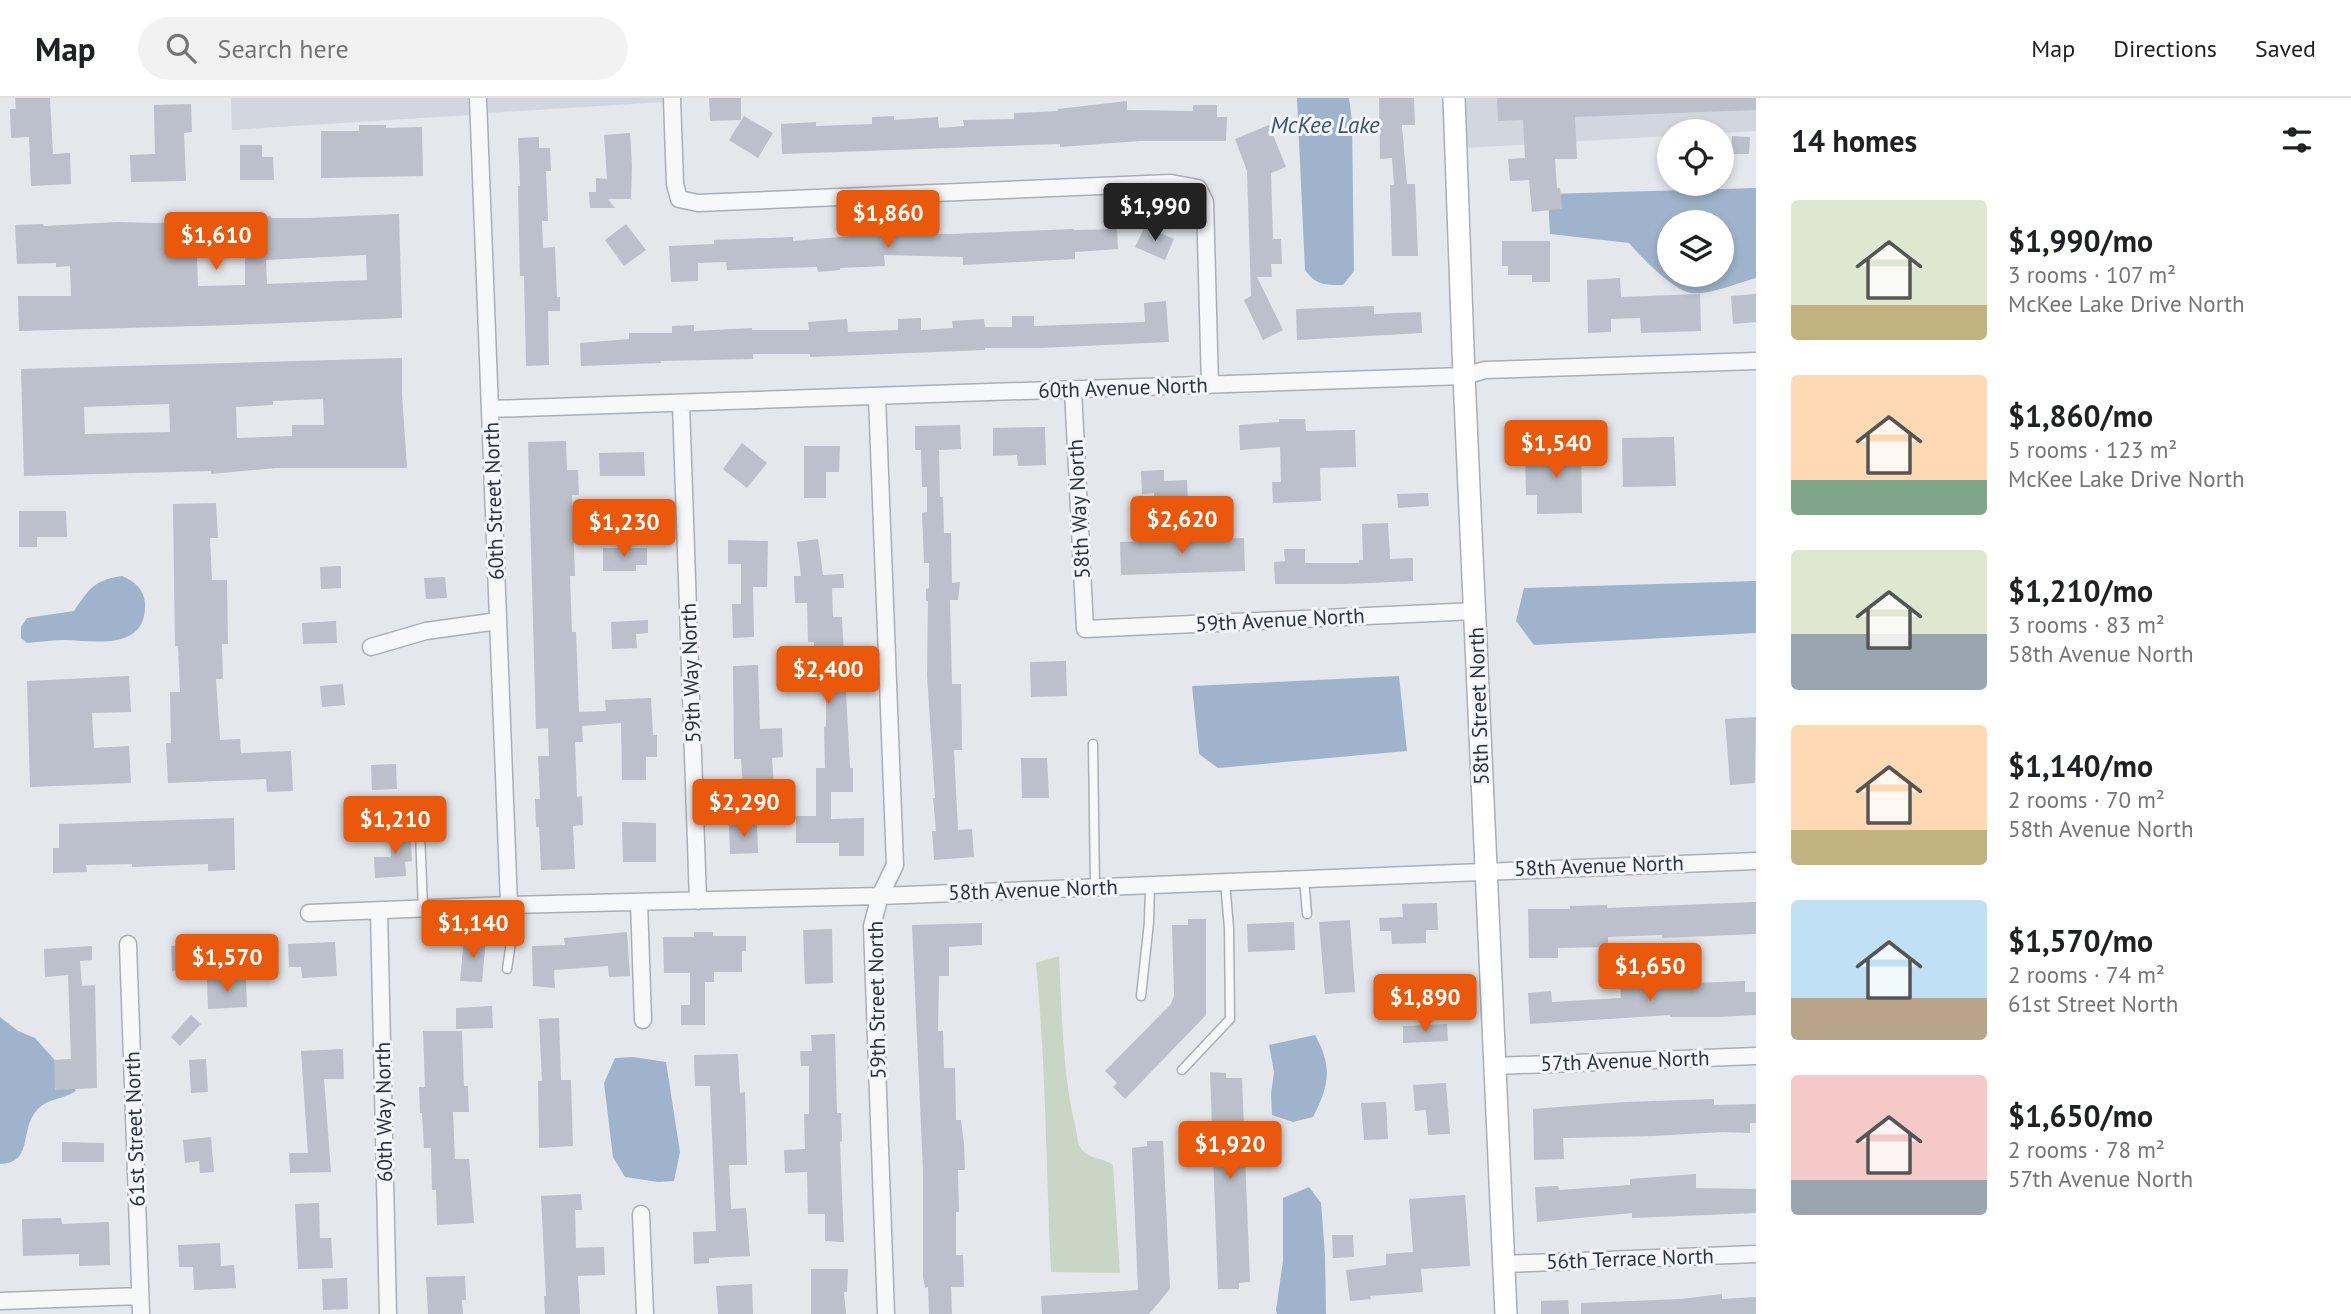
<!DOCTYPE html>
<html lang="en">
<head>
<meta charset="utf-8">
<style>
  body { margin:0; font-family:"PT Sans",sans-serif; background:#f2f2f2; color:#202124; height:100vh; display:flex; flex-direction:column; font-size:26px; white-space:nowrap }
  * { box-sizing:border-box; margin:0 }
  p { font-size:23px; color:#757577 }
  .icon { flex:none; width:38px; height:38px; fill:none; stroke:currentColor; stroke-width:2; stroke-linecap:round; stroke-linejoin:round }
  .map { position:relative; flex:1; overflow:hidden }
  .drawer { display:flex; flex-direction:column; background:#fff; width:595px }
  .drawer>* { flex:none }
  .fabs { position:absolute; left:1657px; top:21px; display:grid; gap:14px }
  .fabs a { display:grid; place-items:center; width:77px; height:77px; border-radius:50%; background:#fff; box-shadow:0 4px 10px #0003; font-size:35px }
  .price { position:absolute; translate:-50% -60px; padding:0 16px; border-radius:7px; background:#ea580c; color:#fff; font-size:23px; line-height:46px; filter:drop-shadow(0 2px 4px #0008) }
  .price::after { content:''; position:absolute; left:50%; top:42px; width:21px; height:16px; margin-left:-10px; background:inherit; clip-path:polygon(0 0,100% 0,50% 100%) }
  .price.active { background:#222; color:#fff }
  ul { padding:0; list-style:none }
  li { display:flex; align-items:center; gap:21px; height:175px; padding:0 35px }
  li span { display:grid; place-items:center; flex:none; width:196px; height:140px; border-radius:7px; color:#555 }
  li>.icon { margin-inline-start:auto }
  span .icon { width:84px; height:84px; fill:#fffc; stroke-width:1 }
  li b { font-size:30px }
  h2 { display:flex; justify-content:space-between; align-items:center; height:84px; padding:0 35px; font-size:30px }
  header { display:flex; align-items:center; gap:42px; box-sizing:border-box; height:98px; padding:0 35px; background:#fff; border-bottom:2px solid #e0e0e0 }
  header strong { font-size:33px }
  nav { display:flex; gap:38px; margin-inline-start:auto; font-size:24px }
  .search { width:490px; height:63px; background:#f2f2f2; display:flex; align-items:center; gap:18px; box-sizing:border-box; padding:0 24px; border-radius:38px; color:#757577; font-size:26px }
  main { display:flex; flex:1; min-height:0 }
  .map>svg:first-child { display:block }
  .built { fill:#d2d6de }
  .green { fill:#c9d6c5 }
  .water { fill:#9fb4cc; fill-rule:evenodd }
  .building { fill:#bbc0ca; fill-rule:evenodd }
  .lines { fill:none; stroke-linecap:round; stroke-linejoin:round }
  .lane-casing { stroke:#a9aeb7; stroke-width:11 }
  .street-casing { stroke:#a9aeb7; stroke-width:19 }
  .secondary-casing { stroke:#a9aeb7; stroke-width:24 }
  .lane { stroke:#f7f8fa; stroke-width:8 }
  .street { stroke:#f7f8fa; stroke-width:16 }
  .secondary { stroke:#fff; stroke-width:21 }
  .labels { text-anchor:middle; stroke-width:6; stroke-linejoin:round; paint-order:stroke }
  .street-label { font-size:21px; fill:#2b3445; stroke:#f4f6f9 }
  .water-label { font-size:23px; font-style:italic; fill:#34527a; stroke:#f4f6f9 }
</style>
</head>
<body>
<header>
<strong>Map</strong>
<div class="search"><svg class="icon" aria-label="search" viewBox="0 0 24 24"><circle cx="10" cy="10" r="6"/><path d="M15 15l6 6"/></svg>Search here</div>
<nav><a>Map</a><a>Directions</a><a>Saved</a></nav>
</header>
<main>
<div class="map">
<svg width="1756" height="1216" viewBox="0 0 1756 1216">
  <rect width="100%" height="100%" fill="#e4e7ec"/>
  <path class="built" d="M231,0H469L470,17L232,32Z
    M486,0H663V4L487,15Z
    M1463,0H1756V33L1722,35L1670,33L1669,38L1466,50Z"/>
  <path class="green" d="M1059,858C1062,914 1062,972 1075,1027C1077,1034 1077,1043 1080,1049C1087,1061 1102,1059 1113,1067L1120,1175L1051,1174C1046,1071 1046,968 1036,865Z"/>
  <path class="water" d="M1297,0H1349L1352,23L1354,173L1343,187C1324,187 1316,187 1305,172Z
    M1756,90V180C1740,184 1703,200 1687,194C1667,186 1643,161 1629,145L1550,136L1548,96ZM1670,124H1722V177H1670Z
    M122,478C134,483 144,491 145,505C147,553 96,543 65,542C52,542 40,544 27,545L21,540V529L27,520L74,513C89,491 94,482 122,478Z
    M1756,483V535L1534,547L1516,523L1524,490Z
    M1399,578L1407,653L1218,670L1199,656L1192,588Z
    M0,919L18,933L35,940L60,968L76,993C62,1002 48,1000 37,1012C19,1032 34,1065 0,1066Z
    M1315,937C1333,969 1329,988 1313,1019L1293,1024L1272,1017L1271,996L1274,974L1269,947Z
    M633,959L666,964L680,1054L674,1083L658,1084L625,1079L613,1059L604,985L615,960Z
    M1309,1089L1321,1105L1325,1157L1326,1216H1277L1276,1212L1283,1163V1100Z"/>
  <path class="building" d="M15,0H50L53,56L70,55L71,86L31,88L29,39L11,40L10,11H16Z
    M709,0H741V22L710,23Z
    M1379,0H1414L1415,27H1402L1407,86H1415L1418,158H1392L1390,87H1394L1392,60L1380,61Z
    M1497,0H1756V12L1575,19L1577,61H1555L1557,90H1560L1562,111L1532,114L1529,82L1510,83L1508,61L1525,60L1523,22L1498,23Z
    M1127,3V12L1193,13V7H1217V19H1227L1226,43H1140L1060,49V46L782,56L781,26L816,24V28L872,26V19L894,18V22L938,19L939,30L964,28L963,22L1014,21V15L1058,13V11Z
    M191,6L192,34L184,35L186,83L131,84L130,57L155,56L154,7Z
    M744,18L773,35L758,60L729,42Z
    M359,27H386V30L422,29L423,78L321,80V33H359Z
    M1269,27L1286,69L1271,75L1273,141H1281L1282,166H1271L1272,179H1257L1283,232L1263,242L1244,202L1251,198L1247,73L1235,41Z
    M630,35L632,67L631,101H608L615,110H590L589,94H596V80L607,81L604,37Z
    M1732,38L1750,39L1749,56H1731Z
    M539,39V50H550L551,73H546L548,123H542L543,150L555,149L557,199H560V213H548L549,267L526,268L524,178H520L519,137L518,88H520L518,40Z
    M240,47H262V59H273L274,82H240Z
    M399,116L402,220L234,227L19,233L18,198H71L70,168L56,169V165L17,166L15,127L43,126L44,128L118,124L155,125L271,118V120H308ZM245,157V187L198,188L197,159ZM366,157L367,182L267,186L266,162Z
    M626,126L646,152L624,168L605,142Z
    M1145,128L1174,141L1165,162L1135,149Z
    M1074,131V132L1117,131L1118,151L1075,154V161L963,167V159L884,157L885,168L840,170V172L818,174L817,169L727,172L726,164L698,165V183L671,184L669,148L714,146V142L793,139V143L851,138L893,137V135L950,136Z
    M1502,143H1550V184H1532V177H1508V168H1502Z
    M1620,180L1621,199L1700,196L1701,233L1641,235L1640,220L1611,221V234L1588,235L1587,182Z
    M1756,196V224L1733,226L1731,198Z
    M1166,203L1169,244L1040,250H985V252L810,259V256H753V261L661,263V265L581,268L580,245L629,241V235H672V228L694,227V233L752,230V232H809L808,224L847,221L848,234L898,232V221L921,220V232L953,230L952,223L984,221L985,229H1012V218H1034V228L1145,224L1144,205Z
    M1374,208V216L1421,214L1422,235L1297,242L1296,211Z
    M402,260V296L407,370H276L211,376V373L24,378L21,271ZM323,301L324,327H292V338L237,340L236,309L273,307V303ZM169,306L170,334L85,336L84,309Z
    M1279,321H1305L1306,333L1355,332L1356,369L1320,370L1321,403L1273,405L1272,384H1281L1280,349L1240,352L1239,327L1279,324Z
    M960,327L961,351L939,352L940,399H943L944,435H951L952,485L960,484L958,502H950L952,586H961L962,652H954L958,732L972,731L974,759L934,762L932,733H936L933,700H935L927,577L928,503H926V491L929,490V465H924L922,415L927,414V389H922L921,352H915V328Z
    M1045,329L1046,367L1018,368L1017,357L993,358V330Z
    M1674,339L1676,388L1623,389L1622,340Z
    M566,343L567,372H578L579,397H572L575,478H570L572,534H576L579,614L606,613L605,602L651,600L653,637H657V659H646V682H622L621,625L582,628L583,644H575L577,699L582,698L583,727L573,728L575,771L541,772L539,729H536L535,701H540L538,658H549L548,630L536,631L528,344Z
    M1558,344H1581L1582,415L1537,416V397H1526L1525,358H1558Z
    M742,345L767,365L747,390L723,371Z
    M804,348H840L839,374H826V400H804Z
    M644,354L645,378H600L599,355Z
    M1164,372V383L1187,382L1188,405L1154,407V395L1142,396L1141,373Z
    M1428,395L1429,408L1398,410L1397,396Z
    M216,405L218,440H210L212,482H227L228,546H222L223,581H216L220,642L240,641L241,655L291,653L293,693L267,694L266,681L168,685L166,645H171L170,594H180L178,548H175L173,406Z
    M19,413H66L67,439H37V449H19Z
    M1388,425L1390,461L1413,460V483L1347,486H1275L1274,464L1285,463L1284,451H1305V465H1359V462H1363L1362,426Z
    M1244,440L1245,473L1121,477L1120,444Z
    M818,441L823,477L843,476L844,490H832L833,519H842L850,670H853V694H831V721L864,720V758H839V745H796V718H816V670H825L824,629L826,628V582H814V544H808L807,505H795L794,478H801L797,444Z
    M728,442L768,443L767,489H753L754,539L733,540L732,506H741V466H728Z
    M603,450H647V467H636V473H603Z
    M341,468V490L321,491L320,469Z
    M445,479L447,500L426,501L424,480Z
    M648,522V535L636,536L637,550L612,551L611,524Z
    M336,523L337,545L303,546L302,525Z
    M1066,563L1067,598L1031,599L1030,564Z
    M758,567L760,631L782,630L783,659L772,660L774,689L743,691L741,661H734L733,568Z
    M129,578L131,614L92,615L94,650L129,648L131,685L30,689L27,583Z
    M343,586L345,607L322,609L320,588Z
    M1756,619L1755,685L1730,687L1725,621Z
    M1021,660H1047L1049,700H1022Z
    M396,666L397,691L372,692L371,667Z
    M234,720L235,772L208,773V766L132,769V766L86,767L87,774L53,775V750H59V726Z
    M622,724L656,725V764H623Z
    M757,726L758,755L730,756L729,727Z
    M410,732L412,763L405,764L406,778L375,780L374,759H391L390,733Z
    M1756,804V836L1662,840V837L1608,839V849L1558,850V860H1529L1528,811H1570V808L1607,807V810Z
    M1437,805L1438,832H1426V845L1392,846L1391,833H1380L1379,820L1403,819L1402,806Z
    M1188,821H1206V917L1125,1001L1113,989L1117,985L1105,973L1171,906L1174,897L1172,827H1188Z
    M1350,822L1355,894L1325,896L1319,824Z
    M1294,824L1295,852L1248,854L1247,826Z
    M982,825V847L949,849V878H939L938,933H943L944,970H955L956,1022H961L964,1046L965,1072H958L959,1114H956V1157H963L964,1189H951L952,1216H929L928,1189L925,1190L923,1179V1073L912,827Z
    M832,831L833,885L805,886L803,832Z
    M627,834L630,878L609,879L608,868L554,872L555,890L533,888L532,848L565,847L564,840Z
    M694,834H713V838H746V853H742V874H714V884H705V927H681V907H690V875H664L663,839H694Z
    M464,840L486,841L482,884L460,883Z
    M335,844L337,878L302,880L301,869H289L288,846Z
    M203,846L204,871L172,873L171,848Z
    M92,848V862L80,863L82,888L95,887L97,990L55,992L54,962L71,961L68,877L45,879L44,851Z
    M246,881L247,909L208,911L207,882Z
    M1745,883V894H1756V917L1719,919H1670V917L1530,926L1528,895L1551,893L1552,904L1621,900L1620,888Z
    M492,908L493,930L456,931V910Z
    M191,917L201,926L180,948L171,939Z
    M559,920L561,982H571L573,1048L539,1050L538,983H542L539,921Z
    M1447,926L1448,943L1403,945V928Z
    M423,933H462L464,988H468L469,1014H453L455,1061H469L474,1125L437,1127L436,1092H432L431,1050H424L422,1015H420L419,989H425Z
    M835,936L837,1015H841L842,1043L840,1044L844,1144L825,1143V1116H808L807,1074L785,1075L784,1052L805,1051L804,1016H809V968H801L800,953H812L811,937Z
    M343,951L344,981H324L331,1074L290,1075L289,1055H308L301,953Z
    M738,956L740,995L745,994L747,1067H729L731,1111L746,1110L750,1158L709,1160V1165L694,1166L693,1134L716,1133L710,988H695L694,957Z
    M206,961L208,994L191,995L189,962Z
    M1210,974L1226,975V980H1242L1250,1184L1239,1185V1191H1218Z
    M1446,985L1450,1036L1428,1037L1426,1012L1415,1013L1413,987Z
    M1714,1001V1007L1756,1006V1025H1750V1035L1723,1034L1653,1038L1563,1040L1564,1061L1534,1062L1533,1011L1625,1004Z
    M1386,1004L1388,1041L1364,1042L1361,1005Z
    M211,1039L214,1074L200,1075L199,1063L185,1065L183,1042Z
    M1147,1043H1163L1170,1191L1149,1216H1042L1041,1198L1138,1192L1132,1050L1147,1048Z
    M62,1044L104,1045V1064H62Z
    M1696,1076V1090L1756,1091V1115L1632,1120V1115L1537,1124L1535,1089L1558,1088L1559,1092L1630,1087V1081Z
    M581,1096L582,1112H575L576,1150L604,1149L605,1177L578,1178L580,1216H545L544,1198H546L541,1098Z
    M1465,1097L1470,1168L1421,1171L1423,1194L1370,1198L1371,1201L1350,1203L1346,1172L1386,1167V1156L1413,1154L1409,1101Z
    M319,1105L320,1140H331L333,1170L298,1171L295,1106Z
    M61,1120L62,1126L109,1124L110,1167L79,1168V1156L23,1158L22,1121Z
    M1332,1137H1353L1354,1159L1333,1160Z
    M220,1145L221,1168L234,1167L236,1190L194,1192L193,1169H179L178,1147Z
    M811,1171H848L847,1194H844L846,1216H811Z
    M465,1178L466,1202H462L463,1216H428L426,1179Z
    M347,1180L348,1211L323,1212L322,1181Z
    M752,1186L753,1216H718L716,1188Z
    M1722,1196V1201L1756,1199V1216H1581V1205L1681,1201Z
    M1568,1202L1569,1216H1541V1203Z"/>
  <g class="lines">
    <g class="lane-casing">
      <path id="lane" d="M1093,646L1095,789
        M420,734L423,811
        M1304,780L1307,816
        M507,871C510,850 515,828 509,807
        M1141,898L1149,824L1150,787
        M1182,972L1230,921L1229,830L1225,784"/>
    </g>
    <g class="street-casing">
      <path id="street" d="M478,0L509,807
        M672,0L675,86L679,101L698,105L1171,85L1198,90L1205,104L1210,287
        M1073,291L1085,531L1475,513
        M877,298L895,767L880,798L872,828L886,1216
        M681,306L698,803
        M490,311L1464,278L1485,272L1756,263
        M371,549L426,533L498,523
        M639,804L643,922
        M379,813L388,1216
        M309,815L509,807L880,798L1756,763
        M128,846L141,1216
        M1495,968L1756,958
        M641,1116L645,1216
        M1504,1166L1756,1156
        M0,1203L140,1198"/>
    </g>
    <g class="secondary-casing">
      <path id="secondary" d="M1454,0L1464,278L1506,1216"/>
    </g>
    <use href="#lane" class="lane"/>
    <use href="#street" class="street"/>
    <use href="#secondary" class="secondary"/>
  </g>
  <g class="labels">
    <g class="street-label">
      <text transform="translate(1123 290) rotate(-2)" y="7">60th Avenue North</text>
      <text transform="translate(494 403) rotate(-92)" y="7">60th Street North</text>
      <text transform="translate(1079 411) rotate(-93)" y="7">58th Way North</text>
      <text transform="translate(1280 522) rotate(-3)" y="7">59th Avenue North</text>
      <text transform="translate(691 575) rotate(-92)" y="7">59th Way North</text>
      <text transform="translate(1479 608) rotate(-92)" y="7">58th Street North</text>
      <text transform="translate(1599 768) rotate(-2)" y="7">58th Avenue North</text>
      <text transform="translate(1033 792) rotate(-2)" y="7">58th Avenue North</text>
      <text transform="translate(877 902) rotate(-91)" y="7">59th Street North</text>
      <text transform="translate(1625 963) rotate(-2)" y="7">57th Avenue North</text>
      <text transform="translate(384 1014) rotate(-91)" y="7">60th Way North</text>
      <text transform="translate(135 1031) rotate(-92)" y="7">61st Street North</text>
      <text transform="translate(1630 1161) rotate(-2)" y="7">56th Terrace North</text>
    </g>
    <g class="water-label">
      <text x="1325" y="35">McKee Lake</text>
    </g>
  </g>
</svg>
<div class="fabs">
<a><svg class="icon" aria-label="locate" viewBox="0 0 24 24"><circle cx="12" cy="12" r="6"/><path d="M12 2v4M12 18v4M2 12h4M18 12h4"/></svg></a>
<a><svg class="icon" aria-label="layers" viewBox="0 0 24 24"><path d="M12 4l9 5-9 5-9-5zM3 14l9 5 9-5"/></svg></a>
</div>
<b class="price active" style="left:1155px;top:145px">$1,990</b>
<b class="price" style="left:888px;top:152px">$1,860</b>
<b class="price" style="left:216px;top:174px">$1,610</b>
<b class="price" style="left:1556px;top:382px">$1,540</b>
<b class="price" style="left:1182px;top:458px">$2,620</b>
<b class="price" style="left:624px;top:461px">$1,230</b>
<b class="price" style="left:828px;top:608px">$2,400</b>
<b class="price" style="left:744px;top:741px">$2,290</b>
<b class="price" style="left:395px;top:758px">$1,210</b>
<b class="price" style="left:473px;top:862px">$1,140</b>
<b class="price" style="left:227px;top:896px">$1,570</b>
<b class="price" style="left:1650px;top:905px">$1,650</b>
<b class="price" style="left:1425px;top:936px">$1,890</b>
<b class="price" style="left:1230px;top:1083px">$1,920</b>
</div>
<section class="drawer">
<h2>14 homes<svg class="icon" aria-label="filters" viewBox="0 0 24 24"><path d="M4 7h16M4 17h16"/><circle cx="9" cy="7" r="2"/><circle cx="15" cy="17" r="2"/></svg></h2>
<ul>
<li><span style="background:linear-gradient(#dfe7d0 75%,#c2b280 0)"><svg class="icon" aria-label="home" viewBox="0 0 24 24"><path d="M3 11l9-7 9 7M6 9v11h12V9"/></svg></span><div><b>$1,990/mo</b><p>3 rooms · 107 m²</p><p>McKee Lake Drive North</p></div></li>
<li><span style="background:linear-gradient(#ffd9b3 75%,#7fa58c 0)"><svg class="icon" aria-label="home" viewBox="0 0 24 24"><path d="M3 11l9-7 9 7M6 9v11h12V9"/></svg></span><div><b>$1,860/mo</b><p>5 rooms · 123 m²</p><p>McKee Lake Drive North</p></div></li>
<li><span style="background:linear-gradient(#dfe7d0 60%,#9aa5b1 0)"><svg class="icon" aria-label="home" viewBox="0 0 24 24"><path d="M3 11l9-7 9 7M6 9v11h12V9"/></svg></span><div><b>$1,210/mo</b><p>3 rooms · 83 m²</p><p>58th Avenue North</p></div></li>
<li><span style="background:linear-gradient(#ffd9b3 75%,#c2b280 0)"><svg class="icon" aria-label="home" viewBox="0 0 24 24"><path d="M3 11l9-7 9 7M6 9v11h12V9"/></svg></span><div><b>$1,140/mo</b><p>2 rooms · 70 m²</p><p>58th Avenue North</p></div></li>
<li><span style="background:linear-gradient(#bfe0f5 70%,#b9a48a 0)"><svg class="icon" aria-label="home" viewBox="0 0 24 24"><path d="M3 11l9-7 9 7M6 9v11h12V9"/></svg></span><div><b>$1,570/mo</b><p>2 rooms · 74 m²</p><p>61st Street North</p></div></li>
<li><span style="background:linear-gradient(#f6c9c9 75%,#9aa5b1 0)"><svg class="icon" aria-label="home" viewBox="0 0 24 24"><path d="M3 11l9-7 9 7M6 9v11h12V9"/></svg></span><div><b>$1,650/mo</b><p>2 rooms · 78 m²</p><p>57th Avenue North</p></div></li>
</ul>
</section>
</main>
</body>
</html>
